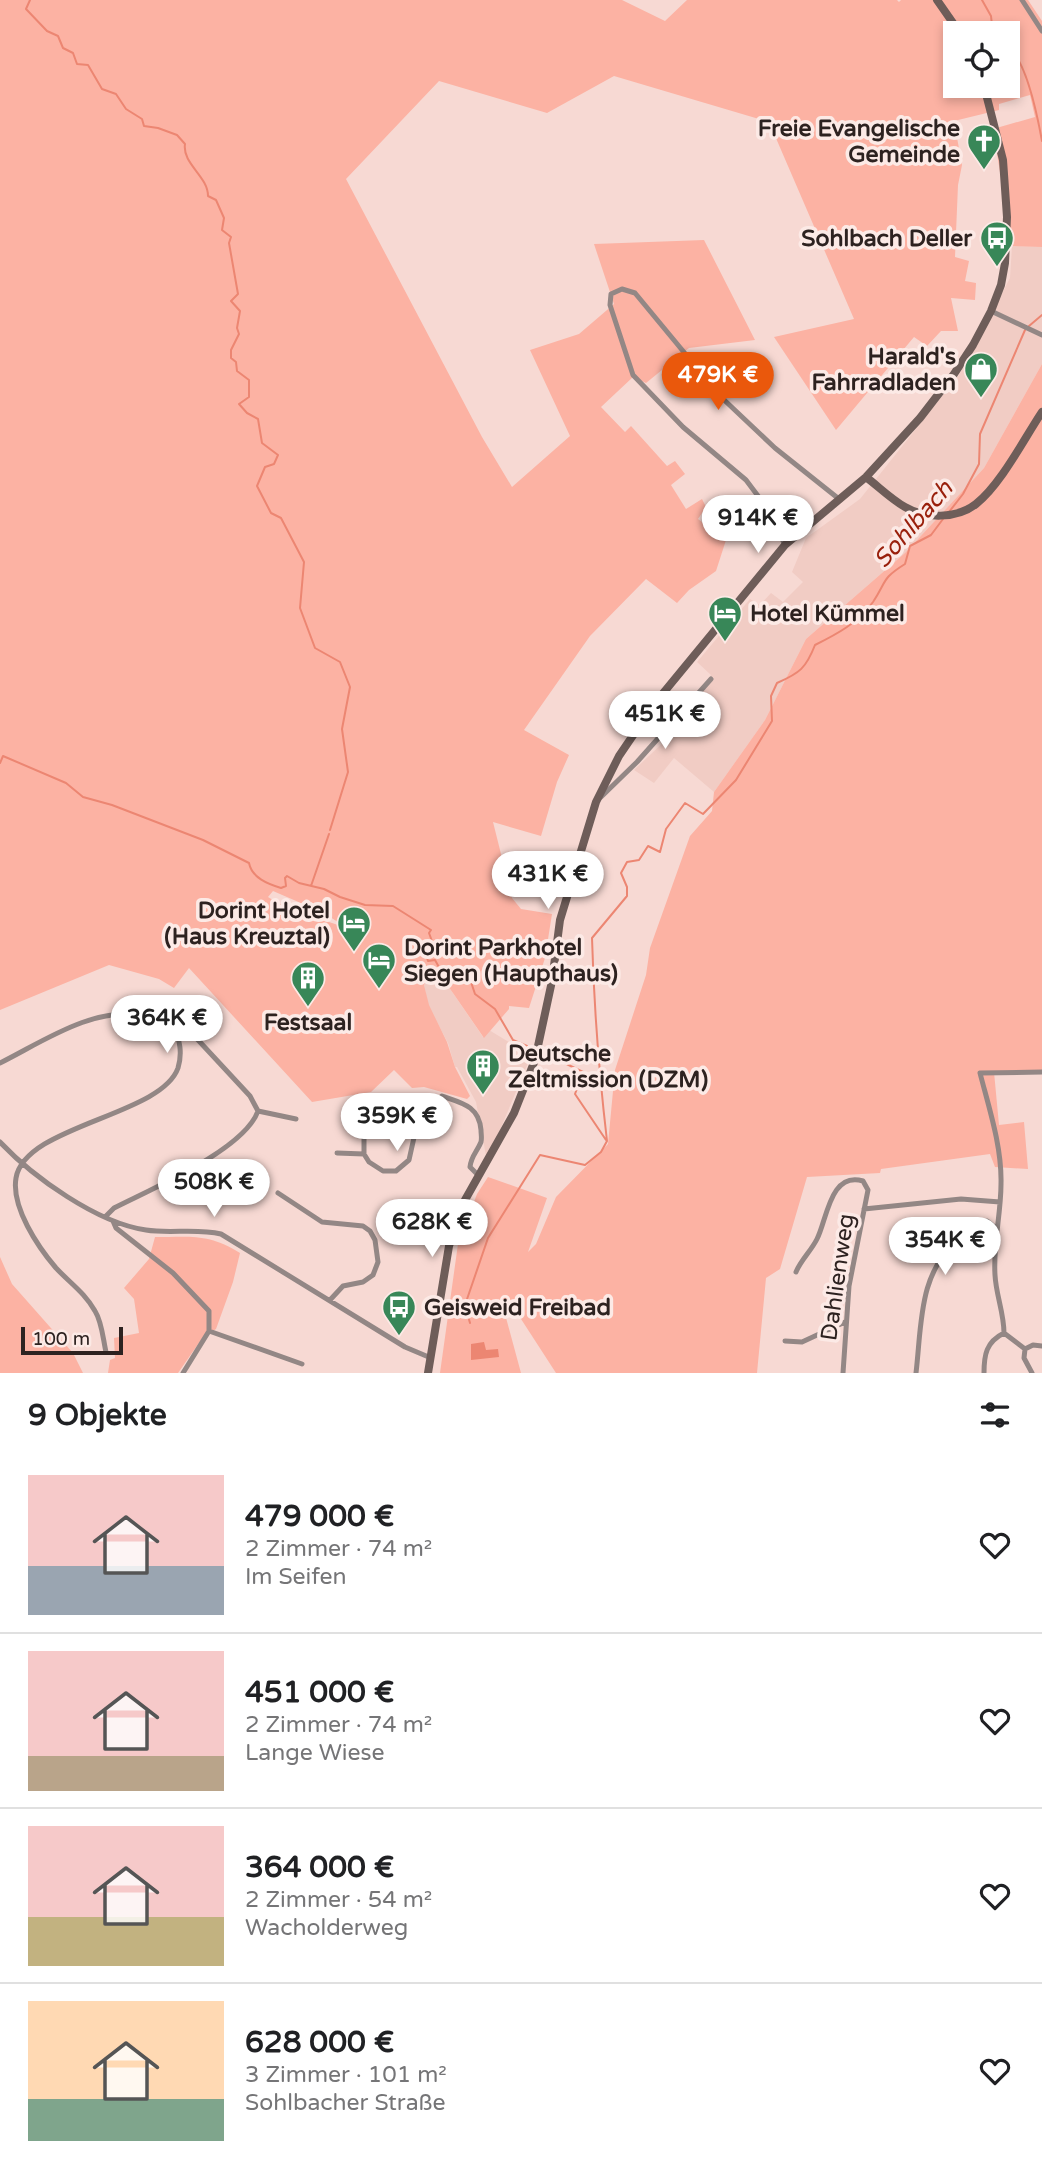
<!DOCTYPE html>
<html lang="de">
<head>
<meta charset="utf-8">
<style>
  body { margin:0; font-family:"Varela Round",sans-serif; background:#f2f2f2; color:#202124; height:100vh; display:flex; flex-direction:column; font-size:26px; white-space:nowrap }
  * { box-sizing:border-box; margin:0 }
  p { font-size:23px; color:#757577 }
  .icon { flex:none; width:38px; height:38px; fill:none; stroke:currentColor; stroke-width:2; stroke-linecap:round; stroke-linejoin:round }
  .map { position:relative; height:1373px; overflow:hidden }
  .drawer { display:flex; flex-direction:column; background:#fff; flex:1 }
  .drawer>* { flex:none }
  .tools { position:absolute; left:943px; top:21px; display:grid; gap:14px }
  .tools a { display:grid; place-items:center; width:77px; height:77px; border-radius:0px; background:#fff; box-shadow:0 4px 10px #0003; font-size:35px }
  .scale { position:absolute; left:21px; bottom:18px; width:102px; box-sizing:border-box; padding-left:7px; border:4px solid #2d2220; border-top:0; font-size:19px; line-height:24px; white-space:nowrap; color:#2d2220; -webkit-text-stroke:5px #fceae6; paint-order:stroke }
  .price { position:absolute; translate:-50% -60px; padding:0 16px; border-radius:24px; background:#fff; color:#222; font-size:23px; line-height:46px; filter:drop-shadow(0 2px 4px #0008) }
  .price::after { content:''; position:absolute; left:50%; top:42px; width:21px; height:16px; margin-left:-10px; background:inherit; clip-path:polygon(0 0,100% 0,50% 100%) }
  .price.active { background:#ea580c; color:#fff }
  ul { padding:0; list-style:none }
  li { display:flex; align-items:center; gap:21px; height:175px; padding:0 28px }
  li+li { border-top:2px solid #e0e0e0 }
  li span { display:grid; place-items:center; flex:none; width:196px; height:140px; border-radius:0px; color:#555 }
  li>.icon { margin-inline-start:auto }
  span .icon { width:84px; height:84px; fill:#fffc; stroke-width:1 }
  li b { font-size:30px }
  h2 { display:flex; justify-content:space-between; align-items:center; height:84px; padding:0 28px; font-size:30px }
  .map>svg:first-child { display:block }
  .built { fill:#f1ccc4 }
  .green { fill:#fcb2a3; fill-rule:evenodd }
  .water { fill:#ec8672 }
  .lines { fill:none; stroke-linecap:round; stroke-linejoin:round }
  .stream { stroke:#ec8672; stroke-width:2 }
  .street { stroke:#938785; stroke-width:5 }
  .secondary { stroke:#6e5d59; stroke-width:8 }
  .labels { text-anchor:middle; stroke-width:7; stroke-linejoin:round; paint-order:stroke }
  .poi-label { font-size:23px; font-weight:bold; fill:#2d2220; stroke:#fceae6; text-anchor:end }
  .street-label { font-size:23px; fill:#2d2220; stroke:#fceae6 }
  .water-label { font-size:24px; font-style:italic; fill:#99200c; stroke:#fceae6 }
</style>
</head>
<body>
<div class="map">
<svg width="1042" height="1373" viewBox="0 0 1042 1373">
  <rect width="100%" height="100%" fill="#f7d9d3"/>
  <path class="built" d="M1012,246L1042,247V364L984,468L905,553L806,639L765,720L714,792L674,758L654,783L634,770L668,738L711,675L697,662L750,599L760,605L771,593L783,602L803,582L792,572L806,538L860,499L959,375L1010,278Z
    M435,967L483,1037L489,1030L517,1047V1060L528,1063L487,1161L476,1102L457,1067H455L448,1043L428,1005L424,985Z"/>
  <path class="green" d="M0,0H622L665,21L687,0H897L899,2L901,0H1028L1042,21V247L1012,246L993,129L1035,117L1030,95L999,104V110L954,121L962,165L958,185L955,257L969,261L965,281L976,283L975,300L951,298L958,331H941L927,346L914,337L836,430L774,337L854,319L769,122L614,76L547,113L439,81L346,179L482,437L512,487L570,436L530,350L579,334L614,304L594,244L704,240L755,340L689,348L646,383L633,377L601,407L625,432L631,426L667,466L675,461L685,474L671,485L686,509L702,499L706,507L698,519L726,540L716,571L689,590L677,603L646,579L590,636L524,730L569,755L557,782L541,836L493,822L512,898L521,909L552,914L545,958L529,1008L509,1006V1009L484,1038L435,967L424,985L429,1005L447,1042L455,1067L470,1096L467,1099L424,1087L412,1088L394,1070L371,1092L312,1102L189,968L174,988L159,979L109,965L0,1010ZM956,33H1008V86H956ZM273,891L324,913L347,928L323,920L303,907L286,908L268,897Z
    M1042,364V1073L994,1072L999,1125L1024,1122L1028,1169L995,1167L990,1154L881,1169L880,1173L807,1177L780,1269L766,1278L757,1373H556L510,1302L505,1314L521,1373H440L458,1244L477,1194L488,1177L547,1198L528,1252L536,1244L556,1197L608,1144L615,1070L646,975L650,948L690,836L712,811L714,792L765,720L806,639L905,553L984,468Z
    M155,1237C190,1237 209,1233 240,1253L233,1282L216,1329L203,1337L178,1373H108L110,1360L115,1358L114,1338L139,1333L134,1299L124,1288L149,1259Z
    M0,1257L12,1284L73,1353L83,1373H0Z"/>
  <path class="water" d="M484,1342L486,1350L498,1349L499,1357L471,1360V1344Z"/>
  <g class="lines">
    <path class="stream" d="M30,0L26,9L47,31L58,36L63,48L73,53L77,64L88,65L102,89L116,94L126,109L142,119L144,126L158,128L177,135L185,144C182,164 208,176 208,196L216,200L224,218L222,230L231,237L229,243L238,294L231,301L240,311L237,328L239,334L231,350V358L236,362L237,371L249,380V397L239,404L247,413L258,419L262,443L278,455L274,464L265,467L257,486L271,513L281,518L304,562L300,608L315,648L340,662L350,687L342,729L348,772L330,830
      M982,0L991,16L992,25L1001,33
      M1008,47C1027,61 1038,119 1042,141
      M1029,326L1042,315
      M949,512L963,494L979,464L980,434L1025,330
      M0,763L3,756L66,783L83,797L112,805L203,840L249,863C252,878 268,884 281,888L286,886L285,878L287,876L299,883L324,889L340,897L365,905L393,906L431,930L429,933L437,955L427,958L428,961L435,960L440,969L442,968L449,977L470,979L475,994L495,1009L513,1040L527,1046
      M311,886L329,834
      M548,1055L583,1072L575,1094L606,1140
      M470,1323L465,1305L488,1238L540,1155L585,1165L601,1152L607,1141C599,1073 594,1007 592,938L627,896V887L621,873L627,862L639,860L648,846L660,852L666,829L685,803L703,814L736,780L772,721L771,696L777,683C800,673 806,668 815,645C837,634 858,623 873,602C887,581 881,579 905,564L910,546L931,535L943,519"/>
    <path class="street" d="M1022,0L1042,31
      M991,311L1042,335
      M785,545L767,508L746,480L683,427L633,375L610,305L611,294L622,289L635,293L721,397L775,448L839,499
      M601,797L637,762L711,679
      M172,1027L178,1025L186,1027L250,1096L258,1111
      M0,1063C44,1041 92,1007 143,1015C153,1016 165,1019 172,1027C181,1038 182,1055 178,1068C161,1116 25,1125 16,1178C11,1207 38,1247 56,1268C70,1283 85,1293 95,1311C102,1322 103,1339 106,1352
      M352,1124L364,1130V1154L369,1162L383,1171H396L409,1160L417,1124L442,1096C462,1103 479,1106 481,1130C481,1134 482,1138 481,1142C477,1152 471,1156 470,1167L479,1176
      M0,1142C33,1177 97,1223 146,1230C170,1234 196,1228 221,1234L405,1347L431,1358
      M337,1153L364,1154
      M278,1193L322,1222L363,1226L370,1231L375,1240L378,1262L373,1275L363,1282L343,1286L330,1300
      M864,1209L961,1199L1000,1202
      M105,1217L114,1208C151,1189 244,1150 258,1111L296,1119
      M113,1221L116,1228L173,1273L209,1311V1331L183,1373
      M796,1272C801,1260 811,1251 817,1239C827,1220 830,1171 863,1181L868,1190L849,1286L843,1373
      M209,1331L302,1364
      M1004,1333C1004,1313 996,1295 995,1275C993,1244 1001,1214 1001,1184C1002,1147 989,1108 980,1073L1042,1072
      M1004,1333L1025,1349
      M785,1341L802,1342L845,1322
      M1025,1349L1024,1358L1032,1373
      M1025,1349L1033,1345L1042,1346
      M916,1373C922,1322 918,1275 959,1237C967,1230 976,1223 987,1221L996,1228
      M984,1373C984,1355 986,1342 1004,1333"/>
    <path class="secondary" d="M937,0L960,33
      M866,477C879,487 891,499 905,507C925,519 957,519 976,504C1001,484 1024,439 1042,412
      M428,1373L449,1246L465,1200L514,1113L535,1060L552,981L560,920L596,802L619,756L655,703L785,545L866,477L920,418L954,374L973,345L991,311L1001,285L1005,263L1007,217L1003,160L984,86"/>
  </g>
  <defs>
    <g id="church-pin" transform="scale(1.75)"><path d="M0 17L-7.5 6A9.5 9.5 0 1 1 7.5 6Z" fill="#388758" stroke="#fceae6"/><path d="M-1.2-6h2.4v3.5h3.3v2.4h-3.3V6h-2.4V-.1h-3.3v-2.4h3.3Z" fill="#fff"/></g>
    <g id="bus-pin" transform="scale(1.75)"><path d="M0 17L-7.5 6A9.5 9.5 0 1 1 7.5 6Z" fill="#388758" stroke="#fceae6"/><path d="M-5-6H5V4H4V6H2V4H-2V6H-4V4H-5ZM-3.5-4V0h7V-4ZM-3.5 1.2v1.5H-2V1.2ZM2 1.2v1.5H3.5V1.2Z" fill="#fff"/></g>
    <g id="shop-pin" transform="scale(1.75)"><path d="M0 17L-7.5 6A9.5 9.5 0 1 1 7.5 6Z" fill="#388758" stroke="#fceae6"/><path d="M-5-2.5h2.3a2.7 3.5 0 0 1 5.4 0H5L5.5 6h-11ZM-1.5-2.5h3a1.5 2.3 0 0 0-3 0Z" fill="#fff"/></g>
    <g id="hotel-pin" transform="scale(1.75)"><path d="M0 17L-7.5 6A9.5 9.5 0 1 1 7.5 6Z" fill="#388758" stroke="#fceae6"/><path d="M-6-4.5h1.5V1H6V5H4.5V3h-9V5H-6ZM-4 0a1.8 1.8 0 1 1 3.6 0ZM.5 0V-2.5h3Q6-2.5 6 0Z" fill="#fff"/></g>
    <g id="building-pin" transform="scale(1.75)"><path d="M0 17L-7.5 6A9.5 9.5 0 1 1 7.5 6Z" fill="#388758" stroke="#fceae6"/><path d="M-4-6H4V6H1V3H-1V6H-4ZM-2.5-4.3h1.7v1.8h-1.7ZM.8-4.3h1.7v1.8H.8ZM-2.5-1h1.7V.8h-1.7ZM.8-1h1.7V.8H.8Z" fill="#fff"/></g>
  </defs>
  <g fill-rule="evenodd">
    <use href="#church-pin" x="984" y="141"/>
    <use href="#bus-pin" x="997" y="238"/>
    <use href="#shop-pin" x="981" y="369"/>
    <use href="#hotel-pin" x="725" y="613"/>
    <use href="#hotel-pin" x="354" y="923"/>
    <use href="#hotel-pin" x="379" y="960"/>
    <use href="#building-pin" x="308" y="978"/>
    <use href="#building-pin" x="483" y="1066"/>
    <use href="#bus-pin" x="399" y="1307"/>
  </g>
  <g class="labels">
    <g class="poi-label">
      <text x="960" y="136">Freie Evangelische<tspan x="960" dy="26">Gemeinde</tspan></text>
      <text x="972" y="246">Sohlbach Deller</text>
      <text x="956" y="364">Harald's<tspan x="956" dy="26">Fahrradladen</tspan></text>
      <text x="750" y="621" text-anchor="start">Hotel Kümmel</text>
      <text x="330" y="918">Dorint Hotel<tspan x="330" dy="26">(Haus Kreuztal)</tspan></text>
      <text x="404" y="955" text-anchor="start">Dorint Parkhotel<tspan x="404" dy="26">Siegen (Haupthaus)</tspan></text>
      <text x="308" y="1030" text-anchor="middle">Festsaal</text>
      <text x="508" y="1061" text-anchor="start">Deutsche<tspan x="508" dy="26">Zeltmission (DZM)</tspan></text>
      <text x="424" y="1315" text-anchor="start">Geisweid Freibad</text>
    </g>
    <g class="street-label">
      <text transform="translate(837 1277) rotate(-82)" y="8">Dahlienweg</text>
    </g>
    <g class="water-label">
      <text transform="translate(913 524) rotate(-49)" y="8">Sohlbach</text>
    </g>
  </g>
</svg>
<div class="tools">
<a><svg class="icon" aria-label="locate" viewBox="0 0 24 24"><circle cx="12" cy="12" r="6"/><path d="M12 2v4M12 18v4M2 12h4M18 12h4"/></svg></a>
</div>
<div class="scale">100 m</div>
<b class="price active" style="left:718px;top:412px">479K €</b>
<b class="price" style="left:758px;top:555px">914K €</b>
<b class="price" style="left:665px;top:751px">451K €</b>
<b class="price" style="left:548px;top:911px">431K €</b>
<b class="price" style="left:167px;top:1055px">364K €</b>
<b class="price" style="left:397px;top:1153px">359K €</b>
<b class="price" style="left:214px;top:1219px">508K €</b>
<b class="price" style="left:432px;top:1259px">628K €</b>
<b class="price" style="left:945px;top:1277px">354K €</b>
</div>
<section class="drawer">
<h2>9 Objekte<svg class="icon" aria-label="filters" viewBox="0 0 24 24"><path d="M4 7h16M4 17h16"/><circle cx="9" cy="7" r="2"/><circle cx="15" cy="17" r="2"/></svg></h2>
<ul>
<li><span style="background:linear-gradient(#f6c9c9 65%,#9aa5b1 0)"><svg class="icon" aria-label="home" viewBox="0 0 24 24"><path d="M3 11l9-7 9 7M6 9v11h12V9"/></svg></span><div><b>479 000 €</b><p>2 Zimmer · 74 m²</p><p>Im Seifen</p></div><svg class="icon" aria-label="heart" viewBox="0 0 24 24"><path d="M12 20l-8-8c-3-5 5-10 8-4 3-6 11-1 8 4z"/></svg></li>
<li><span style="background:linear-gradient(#f6c9c9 75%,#b9a48a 0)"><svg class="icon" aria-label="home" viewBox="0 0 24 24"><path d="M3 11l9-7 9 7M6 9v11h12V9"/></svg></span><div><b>451 000 €</b><p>2 Zimmer · 74 m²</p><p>Lange Wiese</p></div><svg class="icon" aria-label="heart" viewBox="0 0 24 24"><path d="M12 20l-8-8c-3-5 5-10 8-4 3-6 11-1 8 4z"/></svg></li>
<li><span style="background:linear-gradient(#f6c9c9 65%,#c2b280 0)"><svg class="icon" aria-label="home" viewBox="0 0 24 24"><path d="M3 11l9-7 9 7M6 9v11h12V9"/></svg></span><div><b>364 000 €</b><p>2 Zimmer · 54 m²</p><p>Wacholderweg</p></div><svg class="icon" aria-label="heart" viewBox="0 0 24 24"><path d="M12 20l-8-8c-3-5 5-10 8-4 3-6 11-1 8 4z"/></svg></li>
<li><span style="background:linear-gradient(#ffd9b3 70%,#7fa58c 0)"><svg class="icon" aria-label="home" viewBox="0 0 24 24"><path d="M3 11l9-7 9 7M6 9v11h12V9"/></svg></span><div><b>628 000 €</b><p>3 Zimmer · 101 m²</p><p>Sohlbacher Straße</p></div><svg class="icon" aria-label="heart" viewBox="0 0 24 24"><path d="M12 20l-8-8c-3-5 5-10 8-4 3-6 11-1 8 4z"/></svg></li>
</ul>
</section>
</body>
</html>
